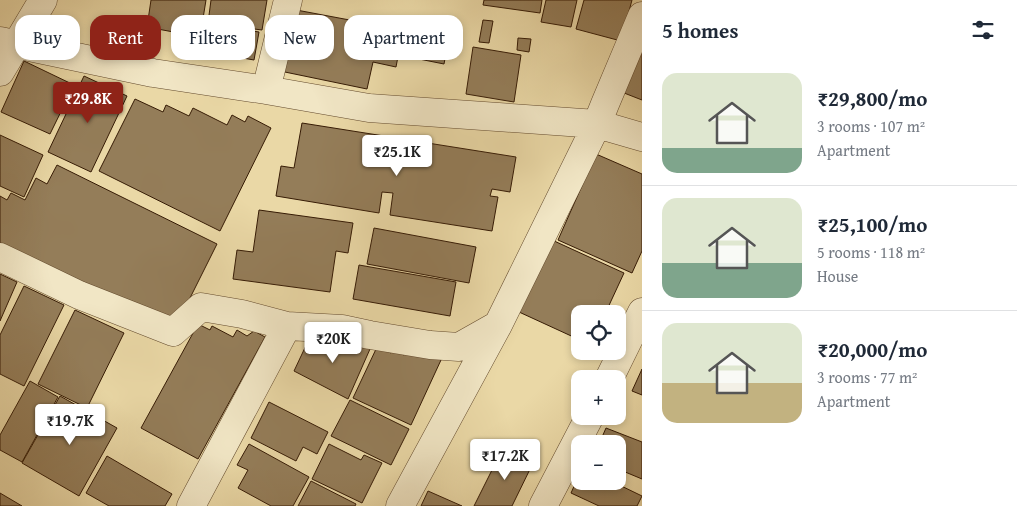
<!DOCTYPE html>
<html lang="en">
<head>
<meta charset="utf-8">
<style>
  body { margin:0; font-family:"Gentium Book Plus",serif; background:#f6f6f7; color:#1f2937; height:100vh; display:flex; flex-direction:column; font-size:19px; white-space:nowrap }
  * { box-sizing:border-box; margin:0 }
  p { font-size:16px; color:#747a83 }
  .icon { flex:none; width:28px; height:28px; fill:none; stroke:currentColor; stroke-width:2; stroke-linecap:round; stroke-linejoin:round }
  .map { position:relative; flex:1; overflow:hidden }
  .details { display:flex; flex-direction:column; background:#fff; width:375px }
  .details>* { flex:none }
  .top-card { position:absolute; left:15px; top:15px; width:475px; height:45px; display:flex; gap:10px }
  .controls { position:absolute; left:571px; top:305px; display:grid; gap:10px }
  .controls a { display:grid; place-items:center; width:55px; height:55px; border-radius:10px; background:#fff; box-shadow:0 2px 8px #0003; font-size:25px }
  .price { position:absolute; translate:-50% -42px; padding:0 11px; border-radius:5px; background:#fff; color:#222; font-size:16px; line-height:32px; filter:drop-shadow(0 1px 2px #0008) }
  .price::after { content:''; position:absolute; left:50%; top:30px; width:15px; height:11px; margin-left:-8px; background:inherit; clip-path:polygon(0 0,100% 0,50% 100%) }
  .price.selected { background:#8f2418; color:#fff }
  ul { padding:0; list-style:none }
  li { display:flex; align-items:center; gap:15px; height:125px; padding:0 20px }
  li+li { border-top:1px solid #e0e1e3 }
  li span { display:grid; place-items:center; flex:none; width:140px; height:100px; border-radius:15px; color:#555 }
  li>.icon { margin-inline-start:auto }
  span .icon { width:60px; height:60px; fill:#fffc; stroke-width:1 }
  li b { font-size:21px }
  h2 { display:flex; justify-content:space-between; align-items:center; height:60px; padding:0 20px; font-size:21px }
  .tag { padding:0 18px; border-radius:15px; background:#fff; box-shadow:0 2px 8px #0003; font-size:18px; line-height:45px }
  .tag.selected { background:#8f2418; color:#fff }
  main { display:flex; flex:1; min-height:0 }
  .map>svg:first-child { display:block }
  .building { fill:#947d59; stroke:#361b05 }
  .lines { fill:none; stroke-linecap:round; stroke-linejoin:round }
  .street-casing { stroke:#634a2d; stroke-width:29 }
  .street { stroke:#f1e6c5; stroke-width:28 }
</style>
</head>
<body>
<main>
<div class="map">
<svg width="642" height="506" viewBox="0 0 642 506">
  <rect width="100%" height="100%" fill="#ead8a6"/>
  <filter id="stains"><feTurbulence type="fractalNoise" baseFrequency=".004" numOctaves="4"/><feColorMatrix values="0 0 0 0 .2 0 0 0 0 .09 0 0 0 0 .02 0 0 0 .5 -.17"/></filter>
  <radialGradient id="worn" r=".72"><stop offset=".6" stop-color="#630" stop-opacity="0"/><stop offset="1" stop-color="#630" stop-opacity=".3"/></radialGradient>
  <path class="building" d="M151,0H206L200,37L147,27Z
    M211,0H267L262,30L208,23Z
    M484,0H542L540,13L483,5Z
    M546,0H577L571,27L541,22Z
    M584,0H632L621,41L576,29Z
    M291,9L403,30L396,67L373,62L367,89L280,71Z
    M483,20L493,21L489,43L479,42Z
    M207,24L259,32L254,60L203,51Z
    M518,38L531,39L529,52L517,50Z
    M407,41L447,48L444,64L404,56Z
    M642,41V100L619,91Z
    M473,47L521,55L514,102L466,94Z
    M24,61L74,85L50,134L1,112Z
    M84,76L127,96L91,172L48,152Z
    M135,99L163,112L166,105L189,116L193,108L227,125L232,115L245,122L248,116L271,128L220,231L99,171Z
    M302,123L403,139L399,163L411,165L415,141L516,157L510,192L492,189L490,196L498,197L492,231L390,215L393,193L382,192L379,213L276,196L281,166L294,168Z
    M0,135L43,155L24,197L0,186Z
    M596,154L642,174V251L632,273L558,240Z
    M57,165L217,244L178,322L0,249V196L7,200L11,193L25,200L36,178L47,184Z
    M259,210L353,223L348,253L336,251L330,292L233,279L237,250L253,252Z
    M374,228L476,247L469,283L367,264Z
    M552,240L624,273L605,314H580V340L519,312Z
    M359,265L456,282L450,316L353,299Z
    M0,274L17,282L0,321Z
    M24,286L64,305L24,386L0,374V335Z
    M75,310L124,333L87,408L38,384Z
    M198,324L210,330L212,326L233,337L237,330L247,336L254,331L265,337L198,459L141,428Z
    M310,337L339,343L362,345L370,349L348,399L294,371Z
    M377,347L391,353L392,349L404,355L406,352L427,353L441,360L411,425L353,398Z
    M642,369V395L632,391Z
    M30,381L58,397L22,462L0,450V435Z
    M60,396L117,428L79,496L22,463Z
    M350,400L409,429L391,465L331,436Z
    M269,402L328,432L317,454L303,447L296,461L251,438Z
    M606,428L642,442V479L618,469V444H599Z
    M249,444L309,477L293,506H271L238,488L248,470L237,465Z
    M329,444L361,460L364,455L382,463L362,503L312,479Z
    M503,448L533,463L512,506H474Z
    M107,456L172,494L165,506H109L86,493Z
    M580,473V481H611L642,496L637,506H599L571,493Z
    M311,481L356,504L355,506H298Z
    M428,491L462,506H421Z
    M0,493L22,506H0Z"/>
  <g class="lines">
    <g class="street-casing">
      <path id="street" d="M0,41L153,73L266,90L369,108L597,124L642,137
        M0,72L43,0
        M266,90L288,0
        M0,257L79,295L173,332L201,307L242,314L287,326
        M609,379L642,312
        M191,506L287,326L342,329L370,335L430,345L459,347L498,325
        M400,506L498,325L597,124L605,104L642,16
        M543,506L590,416"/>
    </g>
    <use href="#street" class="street"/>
  </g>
  <rect width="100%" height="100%" filter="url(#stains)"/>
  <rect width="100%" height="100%" fill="url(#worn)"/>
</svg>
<div class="controls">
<a><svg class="icon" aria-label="locate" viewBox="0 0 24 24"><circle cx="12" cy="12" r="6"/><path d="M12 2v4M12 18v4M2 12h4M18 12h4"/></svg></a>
<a>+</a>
<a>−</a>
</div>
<b class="price selected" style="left:88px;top:124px">₹29.8K</b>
<b class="price" style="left:397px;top:177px">₹25.1K</b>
<b class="price" style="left:333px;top:364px">₹20K</b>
<b class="price" style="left:70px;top:446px">₹19.7K</b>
<b class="price" style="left:505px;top:481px">₹17.2K</b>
<div class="top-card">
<a class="tag">Buy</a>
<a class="tag selected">Rent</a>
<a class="tag">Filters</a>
<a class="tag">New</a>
<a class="tag">Apartment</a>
</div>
</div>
<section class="details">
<h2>5 homes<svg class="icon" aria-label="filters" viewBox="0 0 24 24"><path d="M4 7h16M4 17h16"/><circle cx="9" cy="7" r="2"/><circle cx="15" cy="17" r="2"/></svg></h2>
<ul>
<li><span style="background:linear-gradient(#dfe7d0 75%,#7fa58c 0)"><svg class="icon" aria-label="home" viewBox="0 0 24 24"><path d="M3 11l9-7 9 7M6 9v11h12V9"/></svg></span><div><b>₹29,800/mo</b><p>3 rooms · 107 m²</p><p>Apartment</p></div></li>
<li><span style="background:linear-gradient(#dfe7d0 65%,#7fa58c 0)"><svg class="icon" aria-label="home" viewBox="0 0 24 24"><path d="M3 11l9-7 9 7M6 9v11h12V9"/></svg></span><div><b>₹25,100/mo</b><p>5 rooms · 118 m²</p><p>House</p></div></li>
<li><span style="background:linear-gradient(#dfe7d0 60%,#c2b280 0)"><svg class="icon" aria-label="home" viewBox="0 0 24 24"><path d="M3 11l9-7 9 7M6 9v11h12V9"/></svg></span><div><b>₹20,000/mo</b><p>3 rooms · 77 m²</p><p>Apartment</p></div></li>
</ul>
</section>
</main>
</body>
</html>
